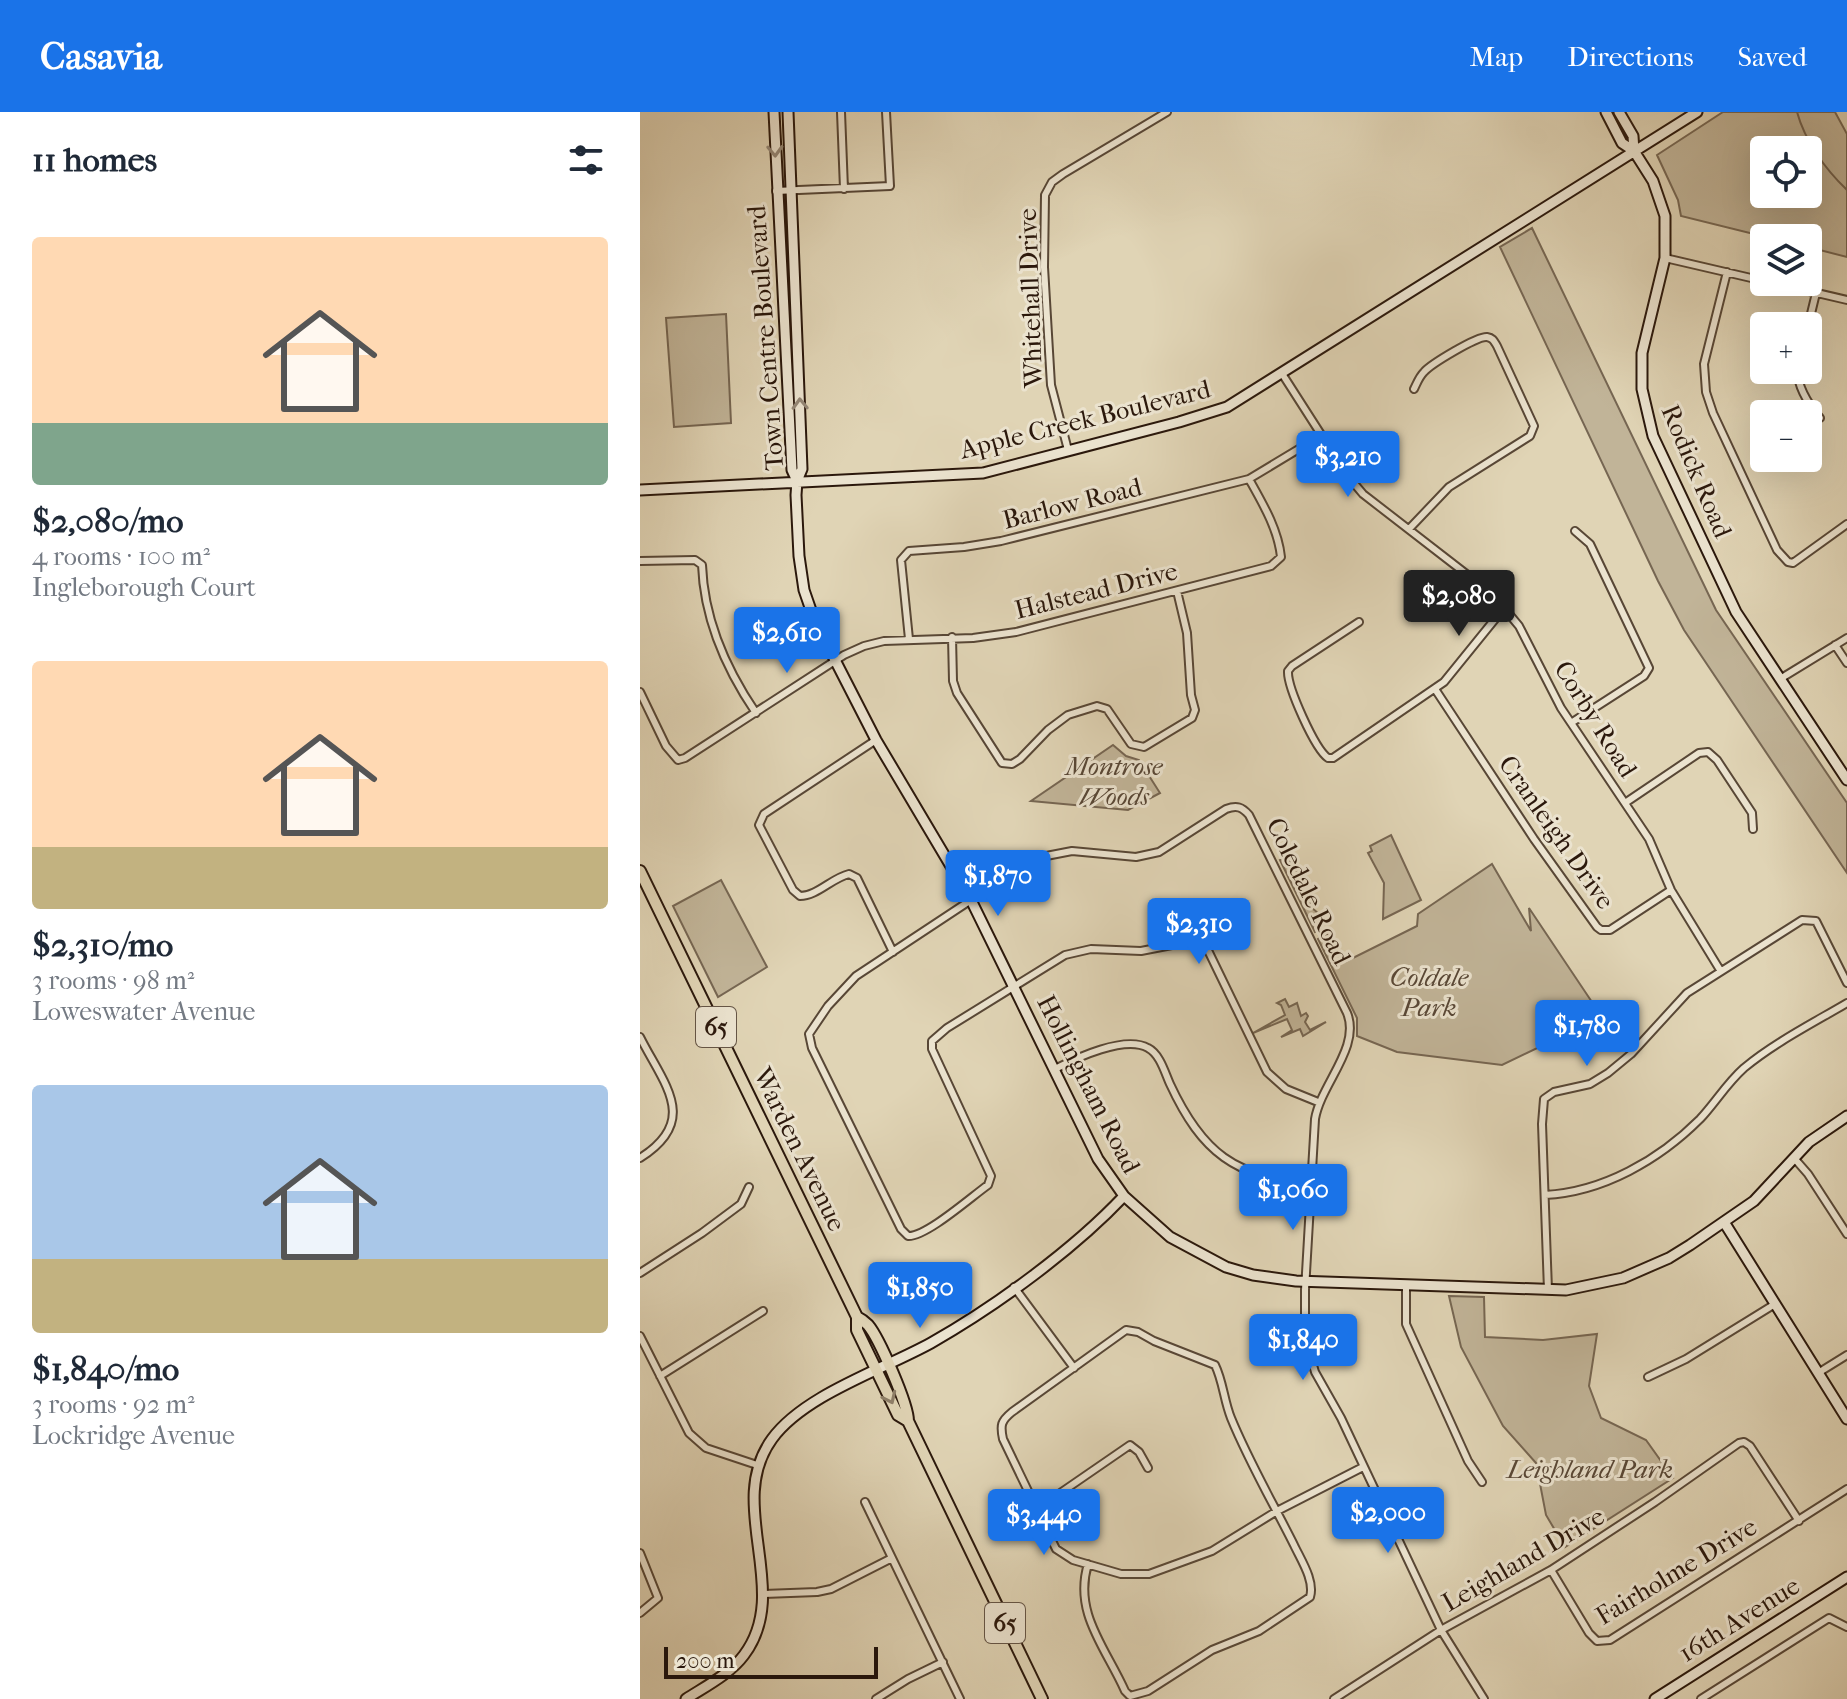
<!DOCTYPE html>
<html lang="en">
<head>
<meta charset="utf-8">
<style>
  body { margin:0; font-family:"IM FELL French Canon",serif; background:#f2f2f3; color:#1f2937; height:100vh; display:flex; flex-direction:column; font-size:30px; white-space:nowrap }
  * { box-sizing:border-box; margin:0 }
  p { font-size:26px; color:#747a83 }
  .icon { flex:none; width:44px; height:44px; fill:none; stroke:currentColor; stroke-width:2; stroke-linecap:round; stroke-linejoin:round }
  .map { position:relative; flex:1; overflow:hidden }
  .details { display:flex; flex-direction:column; background:#fff; width:640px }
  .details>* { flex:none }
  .controls { position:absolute; left:1110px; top:24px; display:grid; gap:16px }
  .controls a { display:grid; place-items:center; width:72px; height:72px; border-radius:8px; background:#fff; box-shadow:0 8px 32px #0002; font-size:40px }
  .scale { position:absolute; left:24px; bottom:20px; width:214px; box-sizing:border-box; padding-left:8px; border:4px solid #2b180c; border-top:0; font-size:22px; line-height:28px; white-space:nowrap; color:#2b180c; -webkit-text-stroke:6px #ebe3cf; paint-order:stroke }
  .price { position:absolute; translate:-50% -68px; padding:0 18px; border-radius:8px; background:#1a73e8; color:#fff; font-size:26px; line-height:52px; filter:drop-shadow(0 2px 4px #0008) }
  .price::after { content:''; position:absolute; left:50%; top:48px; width:24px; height:18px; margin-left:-12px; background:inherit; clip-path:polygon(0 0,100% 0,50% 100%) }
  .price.active { background:#222; color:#fff }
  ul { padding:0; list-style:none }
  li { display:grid; align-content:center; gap:16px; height:424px; padding:0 32px }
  li span { display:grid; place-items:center; height:248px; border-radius:8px; color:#555 }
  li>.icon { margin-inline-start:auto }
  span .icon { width:144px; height:144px; fill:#fffc; stroke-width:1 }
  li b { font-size:34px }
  h2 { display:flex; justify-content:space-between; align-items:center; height:96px; padding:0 32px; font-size:34px }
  header { display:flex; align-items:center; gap:48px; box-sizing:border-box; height:112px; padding:0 40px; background:#1a73e8; color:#fff }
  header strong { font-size:38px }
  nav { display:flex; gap:44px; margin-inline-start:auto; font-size:28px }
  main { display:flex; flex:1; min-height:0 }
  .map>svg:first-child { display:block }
  .green { fill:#c1b498; stroke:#766652; stroke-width:2; fill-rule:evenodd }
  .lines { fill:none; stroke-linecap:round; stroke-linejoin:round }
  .stream { stroke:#72624f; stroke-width:2 }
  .street-casing { stroke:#584736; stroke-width:10 }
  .secondary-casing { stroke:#2b180c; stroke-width:13 }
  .primary-casing { stroke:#2b180c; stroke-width:14 }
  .street { stroke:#ebe3cf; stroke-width:6 }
  .secondary { stroke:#ebe3cf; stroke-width:9 }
  .primary { stroke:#e0d4b5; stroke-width:10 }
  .oneway { stroke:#958877 }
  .oneway2 { stroke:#8f7f69 }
  .labels { text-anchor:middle; stroke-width:6; stroke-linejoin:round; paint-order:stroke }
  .shield { fill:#ebe3cf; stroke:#655546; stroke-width:2 }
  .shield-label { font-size:24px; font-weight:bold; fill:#2b180c }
  .street-label { font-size:26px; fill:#2b180c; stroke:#ebe3cf }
  .park-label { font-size:26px; font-style:italic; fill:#584736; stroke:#ebe3cf }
</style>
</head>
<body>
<header>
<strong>Casavia</strong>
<nav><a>Map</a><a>Directions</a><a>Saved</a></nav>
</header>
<main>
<section class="details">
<h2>11 homes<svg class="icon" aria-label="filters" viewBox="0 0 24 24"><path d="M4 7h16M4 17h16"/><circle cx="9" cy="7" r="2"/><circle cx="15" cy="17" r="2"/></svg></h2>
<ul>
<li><span style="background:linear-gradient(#ffd9b3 75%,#7fa58c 0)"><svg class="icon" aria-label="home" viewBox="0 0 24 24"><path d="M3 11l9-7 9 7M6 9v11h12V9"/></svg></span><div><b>$2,080/mo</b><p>4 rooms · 100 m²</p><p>Ingleborough Court</p></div></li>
<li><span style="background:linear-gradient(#ffd9b3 75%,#c2b280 0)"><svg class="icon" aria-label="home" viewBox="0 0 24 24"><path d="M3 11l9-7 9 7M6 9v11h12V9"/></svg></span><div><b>$2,310/mo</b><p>3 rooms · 98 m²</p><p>Loweswater Avenue</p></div></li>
<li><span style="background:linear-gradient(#a9c7e8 70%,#c2b280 0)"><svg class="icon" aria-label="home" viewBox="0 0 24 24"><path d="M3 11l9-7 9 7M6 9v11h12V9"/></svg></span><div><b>$1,840/mo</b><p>3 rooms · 92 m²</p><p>Lockridge Avenue</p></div></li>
</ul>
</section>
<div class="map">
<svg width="1207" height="1587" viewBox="0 0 1207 1587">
  <rect width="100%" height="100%" fill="#e0d4b5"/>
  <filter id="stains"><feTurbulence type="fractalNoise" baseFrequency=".0025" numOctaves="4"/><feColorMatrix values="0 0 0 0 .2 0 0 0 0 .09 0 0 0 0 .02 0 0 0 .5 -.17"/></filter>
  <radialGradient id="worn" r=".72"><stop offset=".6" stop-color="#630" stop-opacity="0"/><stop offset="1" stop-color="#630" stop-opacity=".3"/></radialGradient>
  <path class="green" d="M1083,0H1195L1207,22V145L1168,135V126H1130L1041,104L1038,88L1017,43ZM1124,38H1168V82H1124Z
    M892,116L1076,498L1207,691V761L1044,518L1018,469L860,135Z
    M86,202L91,311L34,315L26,206Z
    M473,633L486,644L499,648L520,681L488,698L391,689Z
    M751,723L781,788L743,807L744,771L728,741L732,739L730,734Z
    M646,746L654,753L672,796L679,802L681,815L679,819L675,820L640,748Z
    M852,752L891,819L889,796L962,905L862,953L757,940L717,924V906L678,827L687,822L692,824L693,826L686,830L695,848L701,846L705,850L777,814L778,802Z
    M81,768L127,855L78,885L33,794Z
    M645,887L649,895L657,891L661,904L666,901L668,904L665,910L670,918L686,910L663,924L660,917L641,925L652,918L647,907L613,921L645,903L641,893L637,891Z
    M809,1184L844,1185L845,1225L903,1228L957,1222L949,1274L961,1306L1006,1328L1033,1366L925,1435L906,1403L896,1351L863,1314L821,1235Z"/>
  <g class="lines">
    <path class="stream" d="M1157,0C1165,29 1185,57 1207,78"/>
    <g class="street-casing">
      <path id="street" d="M201,0L204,77
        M136,79L250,74L246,0
        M1025,146L1124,169
        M1087,160L1064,252L1066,280L1073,301L1137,438L1148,450L1153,451L1207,412
        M1130,170L1207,188
        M1168,214L1176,181
        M1157,258C1158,275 1169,293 1180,306
        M641,260L707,363L723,382L838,471L864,496L879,514L921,596L1009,727L1031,778L1080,858
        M428,338L411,273L404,155L405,83L412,70L423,62L527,0
        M769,417L809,375L890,324L894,314L857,234C854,229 853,226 847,225C837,224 791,252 784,260C779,265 777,271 774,277
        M0,449L55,448L62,453C64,507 86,557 116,601
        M719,510L652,554L648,559C647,575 675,637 688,646H693L804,570L864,496
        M312,525L313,569L317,581L362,651L372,652L380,647L408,618L428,603L457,594L467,597L491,632L504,635L552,606L555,598L551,583L547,521L537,479
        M269,527L261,448L269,439L324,435L361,429L609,367L682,323
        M1195,533L1207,551
        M1140,567L1207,526
        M795,577L894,727L957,815L961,818H970L1031,778
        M0,580L26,634L38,648L45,646L204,543L224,534L244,529L333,526L376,520L631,454L641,445C638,417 623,392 609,367
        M931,611L1004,564L1009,556L950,432L935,419
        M236,628L124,702L119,713L153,778L160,784C177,784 192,766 209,762L217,766L253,840
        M985,691L1059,641L1068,640L1077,648L1112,701L1113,717
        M0,925C24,973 60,1008 0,1046
        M415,957C436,946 485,923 508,936C520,942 525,961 530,972C562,1041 595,1065 671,1073
        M678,990L646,977L627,960L562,826L554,825L537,832L501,839L451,837L425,843L307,916L292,929V937L351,1064L348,1073C331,1085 286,1125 268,1124L261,1117L172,936L169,922L188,894L216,864L331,788L401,745L432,739L496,745L519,740L586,697C597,693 602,695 609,703L707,901C721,935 681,972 675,1007L665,1178V1212L669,1239L675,1260L701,1306L801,1518L844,1587
        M1154,1046L1168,1062L1207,1122
        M905,1083C963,1080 1019,1048 1060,1007C1075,991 1087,971 1104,956C1134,931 1173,911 1207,891
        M0,1161L62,1121L101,1092L109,1075
        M766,1173V1212L828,1349L842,1370
        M374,1175L434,1256
        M908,1178L902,1012L904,987L914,980L950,972L968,961L991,942L1047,881L1162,808L1176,809L1207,871
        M0,1224L49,1321L66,1336L117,1353
        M1178,1261L1207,1243
        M20,1264L123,1199
        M1008,1265L1046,1247L1135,1192
        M225,1390L320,1587
        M397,1397L490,1333L499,1340L508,1356
        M0,1441L18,1486L0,1501
        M448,1452C433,1501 466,1536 485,1579L490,1584L508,1579L572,1538L619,1519L670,1485C675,1469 661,1448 654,1433C633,1391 609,1350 591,1306C584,1289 583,1269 575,1253L514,1229L498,1220L486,1218L372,1300C361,1309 360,1313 363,1327L416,1437L433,1448L481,1462H509L572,1439L637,1399L723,1355
        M911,1458L949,1521L957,1529L970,1528L1207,1377
        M124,1482L177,1480L191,1477L252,1446
        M236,1587L268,1567L303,1550
        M694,1587L801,1518L911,1458L1015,1390L1099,1331L1104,1330L1110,1334L1159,1409
        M1061,1587L1189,1506L1207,1515"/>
    </g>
    <g class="secondary-casing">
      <path id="secondary" d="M134,0L152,358L157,369
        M148,0L162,357L157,369L156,383L159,444L164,478L174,507L236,628L331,788L458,1047L484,1084L530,1125L586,1155L613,1163L656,1169L926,1178L983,1166L1029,1146L1050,1133L1114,1089L1169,1030L1207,1004
        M966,0L982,31L994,39L1013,69L1025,104V146L1002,241V277L1013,324L1096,500L1207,668
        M979,0L993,24L994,39
        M0,378L343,361L539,310L587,295L1057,0
        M1084,1110L1207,1307
        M46,1587C66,1574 90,1562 104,1543C153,1478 84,1393 132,1327C164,1283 242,1258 291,1231C356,1194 433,1138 484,1084
        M1015,1587L1207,1465"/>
    </g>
    <g class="primary-casing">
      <path id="primary" d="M0,759L217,1205V1218L258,1303L268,1309
        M217,1205C221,1207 225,1210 228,1213C239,1226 268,1292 268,1309L402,1587"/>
    </g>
    <use href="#street" class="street"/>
    <use href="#secondary" class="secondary"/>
    <use href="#primary" class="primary"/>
  </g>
  <defs><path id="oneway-chevron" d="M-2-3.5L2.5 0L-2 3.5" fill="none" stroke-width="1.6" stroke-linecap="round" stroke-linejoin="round" transform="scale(2)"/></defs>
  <g class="oneway">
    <use href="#oneway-chevron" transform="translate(135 39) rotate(88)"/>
    <use href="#oneway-chevron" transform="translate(160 292) rotate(-92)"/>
  </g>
  <use class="oneway2" href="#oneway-chevron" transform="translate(250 1286) rotate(65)"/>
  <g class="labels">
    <g class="shield">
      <rect x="56" y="895" width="40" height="40" rx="6"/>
      <rect x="345" y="1491" width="40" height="40" rx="6"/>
    </g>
    <g class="shield-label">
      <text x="76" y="923">65</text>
      <text x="365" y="1519">65</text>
    </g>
    <g class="street-label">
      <text transform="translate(390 186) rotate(-92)" y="9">Whitehall Drive</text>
      <text transform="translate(125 226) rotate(-94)" y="9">Town Centre Boulevard</text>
      <text transform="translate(445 307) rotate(-14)" y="9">Apple Creek Boulevard</text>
      <text transform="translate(1057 359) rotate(67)" y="9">Rodick Road</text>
      <text transform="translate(432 391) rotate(-14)" y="9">Barlow Road</text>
      <text transform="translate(456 478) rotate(-14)" y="9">Halstead Drive</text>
      <text transform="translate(956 607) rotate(58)" y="9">Corby Road</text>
      <text transform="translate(917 720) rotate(55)" y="9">Cranleigh Drive</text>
      <text transform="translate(669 779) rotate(64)" y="9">Coledale Road</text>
      <text transform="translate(449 972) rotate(63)" y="9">Hollingham Road</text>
      <text transform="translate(160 1037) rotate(64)" y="9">Warden Avenue</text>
      <text transform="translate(883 1447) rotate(-30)" y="9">Leighland Drive</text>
      <text transform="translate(1036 1459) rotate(-31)" y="9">Fairholme Drive</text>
      <text transform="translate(1099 1507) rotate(-32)" y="9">16th Avenue</text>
    </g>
    <g class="park-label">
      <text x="474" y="663">Montrose<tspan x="474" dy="30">Woods</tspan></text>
      <text x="789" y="874">Coldale<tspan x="789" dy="30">Park</tspan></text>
      <text x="950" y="1366">Leighland Park</text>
    </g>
  </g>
  <rect width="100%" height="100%" filter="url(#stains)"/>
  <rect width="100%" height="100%" fill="url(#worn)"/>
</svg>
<div class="controls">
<a><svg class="icon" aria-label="locate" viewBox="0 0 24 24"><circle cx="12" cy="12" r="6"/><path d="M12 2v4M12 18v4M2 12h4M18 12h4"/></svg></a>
<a><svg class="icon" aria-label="layers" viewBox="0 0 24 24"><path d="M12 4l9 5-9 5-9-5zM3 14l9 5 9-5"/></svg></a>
<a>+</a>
<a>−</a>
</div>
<div class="scale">200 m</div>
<b class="price" style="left:708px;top:387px">$3,210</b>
<b class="price active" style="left:819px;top:526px">$2,080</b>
<b class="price" style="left:147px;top:563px">$2,610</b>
<b class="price" style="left:358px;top:806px">$1,870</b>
<b class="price" style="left:559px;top:854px">$2,310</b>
<b class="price" style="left:947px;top:956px">$1,780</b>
<b class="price" style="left:653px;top:1120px">$1,060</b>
<b class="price" style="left:280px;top:1218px">$1,850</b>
<b class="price" style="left:663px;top:1270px">$1,840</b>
<b class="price" style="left:748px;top:1443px">$2,000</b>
<b class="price" style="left:404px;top:1445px">$3,440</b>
</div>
</main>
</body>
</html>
